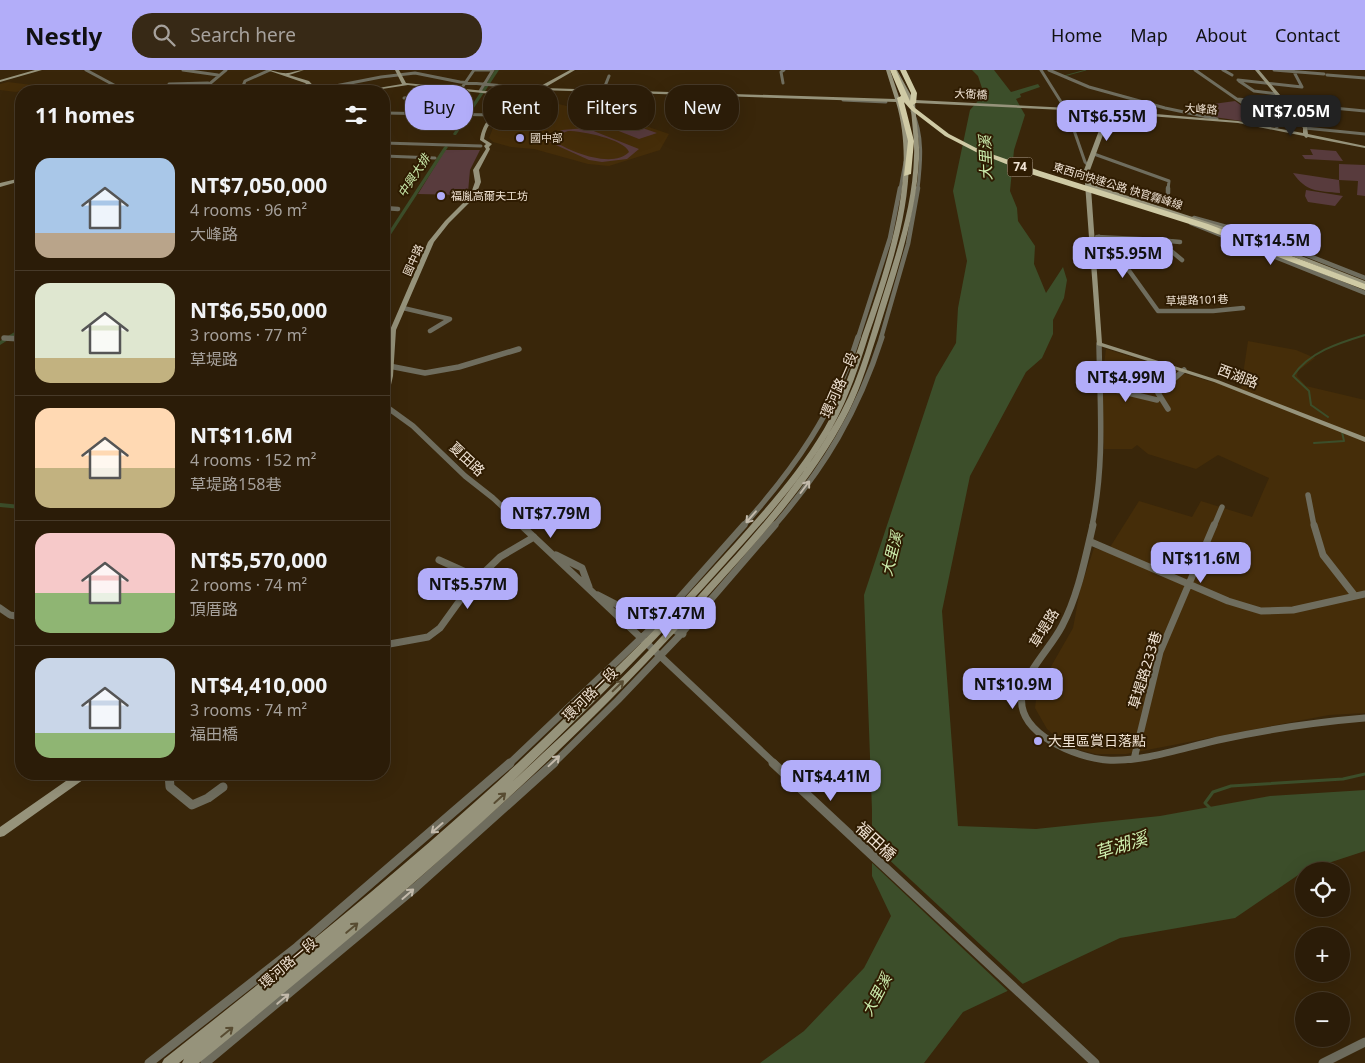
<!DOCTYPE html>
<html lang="en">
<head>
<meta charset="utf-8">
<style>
  body { margin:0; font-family:"Noto Sans","Noto Sans TC",sans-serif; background:#372916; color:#f1f3f6; height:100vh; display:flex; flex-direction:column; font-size:19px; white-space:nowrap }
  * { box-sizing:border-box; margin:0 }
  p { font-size:16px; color:#a6a19c }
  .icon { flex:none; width:28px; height:28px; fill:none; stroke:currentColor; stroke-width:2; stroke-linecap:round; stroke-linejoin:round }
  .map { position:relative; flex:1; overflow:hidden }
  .panel { position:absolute; left:15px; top:15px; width:375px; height:695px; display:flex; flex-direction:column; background:#2b1c08; border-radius:20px; box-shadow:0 5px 20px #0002,0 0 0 1px #473a29 }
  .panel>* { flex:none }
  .top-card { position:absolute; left:405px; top:15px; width:475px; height:45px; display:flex; gap:10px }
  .controls { position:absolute; left:1295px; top:792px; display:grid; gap:10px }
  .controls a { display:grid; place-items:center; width:55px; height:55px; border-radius:50%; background:#2b1c08; box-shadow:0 5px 20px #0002,0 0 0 1px #473a29; font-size:25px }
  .price { position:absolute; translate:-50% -42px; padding:0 11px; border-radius:10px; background:#b2adf9; color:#111; font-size:16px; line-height:32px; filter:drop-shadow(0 1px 2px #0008) }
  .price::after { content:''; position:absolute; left:50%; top:30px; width:15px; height:11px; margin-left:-8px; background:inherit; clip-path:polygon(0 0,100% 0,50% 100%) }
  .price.current { background:#222; color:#fff }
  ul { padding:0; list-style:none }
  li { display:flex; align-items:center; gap:15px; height:125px; padding:0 20px }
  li+li { border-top:1px solid #473a29 }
  li span { display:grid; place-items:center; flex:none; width:140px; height:100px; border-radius:15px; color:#555 }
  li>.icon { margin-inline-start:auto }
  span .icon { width:60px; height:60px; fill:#fffc; stroke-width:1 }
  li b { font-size:21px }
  h2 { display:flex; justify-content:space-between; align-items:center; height:60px; padding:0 20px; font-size:21px }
  .tag { padding:0 18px; border-radius:20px; background:#2b1c08; box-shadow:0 5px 20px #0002,0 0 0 1px #473a29; font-size:18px; line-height:45px }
  .tag.current { background:#b2adf9; color:#111 }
  header { display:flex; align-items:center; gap:30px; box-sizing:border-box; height:70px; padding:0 25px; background:#b2adf9; color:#111 }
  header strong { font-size:24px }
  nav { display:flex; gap:28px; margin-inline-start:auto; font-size:18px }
  .search { width:350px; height:45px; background:#372916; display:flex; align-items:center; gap:12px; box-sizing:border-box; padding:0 18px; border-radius:20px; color:#a6a19c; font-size:19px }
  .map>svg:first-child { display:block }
  .built { fill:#452d09 }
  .green { fill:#583b3d; fill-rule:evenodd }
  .water { fill:#3c4e2a }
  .pier { fill:#39260a }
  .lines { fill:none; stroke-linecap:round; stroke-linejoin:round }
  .stream-far2 { stroke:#3c4e2a; stroke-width:1 }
  .stream-far1 { stroke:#3c4e2a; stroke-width:2 }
  .stream { stroke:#3c4e2a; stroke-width:3 }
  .canal { fill:#3c4e2a; fill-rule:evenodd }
  .street-far4 { stroke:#6f6d5e; stroke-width:3 }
  .street-far3 { stroke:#6f6d5e; stroke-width:4.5 }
  .street-far2 { stroke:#6f6d5e; stroke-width:5.5 }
  .street-far1 { stroke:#6f6d5e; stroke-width:7 }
  .street { stroke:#6f6d5e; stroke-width:9 }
  .secondary { fill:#96937b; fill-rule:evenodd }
  .highway { fill:#cfcaa5; fill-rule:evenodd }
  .oneway { stroke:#c3baab }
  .oneway2 { stroke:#584c32 }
  .poi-dot { fill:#b2adf9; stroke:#2f1c02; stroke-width:2 }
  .labels { text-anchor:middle; stroke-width:4; stroke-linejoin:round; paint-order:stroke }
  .far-street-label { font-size:11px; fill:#f0e3d4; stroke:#2f1c02 }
  .far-poi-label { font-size:11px; fill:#f0e3d4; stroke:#2f1c02; text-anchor:start }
  .shield { fill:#2f1c02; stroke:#b6a795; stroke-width:1 }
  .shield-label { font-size:12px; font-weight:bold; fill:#f0e3d4 }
  .far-water-label { font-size:12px; font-style:italic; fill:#cdeeae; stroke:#2f1c02 }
  .street-label { font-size:14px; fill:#f0e3d4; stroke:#2f1c02 }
  .poi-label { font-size:14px; fill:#f0e3d4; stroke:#2f1c02; text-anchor:start }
  .water-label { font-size:15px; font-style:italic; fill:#cdeeae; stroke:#2f1c02 }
  .near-street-label { font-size:16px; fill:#f0e3d4; stroke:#2f1c02 }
  .near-water-label { font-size:18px; font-style:italic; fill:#cdeeae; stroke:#2f1c02 }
</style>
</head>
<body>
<header>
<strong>Nestly</strong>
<div class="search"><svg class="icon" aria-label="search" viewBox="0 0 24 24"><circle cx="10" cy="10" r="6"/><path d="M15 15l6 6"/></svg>Search here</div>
<nav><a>Home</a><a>Map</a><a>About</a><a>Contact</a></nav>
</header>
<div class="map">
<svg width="1365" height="993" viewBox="0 0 1365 993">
  <rect width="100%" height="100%" fill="#39260a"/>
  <path class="built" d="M8,12L40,16L16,22L0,20V14Z
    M537,29L584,40L616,51L620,50L634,55L640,54L669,64L660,80L609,96L588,94L534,79L511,77L493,72L489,68L497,48L524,30Z
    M1248,271L1296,280L1315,288L1298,301L1297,306L1306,316L1365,330V643L1329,645L1126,684H1096L1069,677L1062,673L1047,659L1035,638L1037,621L1073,558L1080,520L1094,478L1107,482L1139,431L1192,447L1201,431L1252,447L1269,408L1218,385L1196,399L1148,384L1137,375L1132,379H1104L1101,316L1106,279L1208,311L1241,318Z"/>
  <path class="green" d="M1235,31L1266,53L1262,54L1214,47L1200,38L1206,35Z
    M628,53L657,63L639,69L611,58Z
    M586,58L639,79L627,89L602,92L589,90L547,71L549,66L562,60ZM568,61C582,61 624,69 629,82C613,99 569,82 553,70L555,66Z
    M1310,79L1336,81L1343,91L1305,89L1302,85H1313Z
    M445,80H480L470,100L468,122L461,125L418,124Z
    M1339,94L1365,95V126L1357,125L1358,111L1339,110L1340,123C1318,121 1306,122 1293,103L1339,110Z
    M1306,120L1343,126L1335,136L1308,132L1305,126Z"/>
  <path class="water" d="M972,0H994L1011,22L1038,14L1040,17L1020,24L1021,27L1016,29L1025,45L1014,80L1010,121L1017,138L1018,151L1035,176L1034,194L1046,223L1063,197L1067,210L1064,228L1053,250V264L1042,288L1026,302L970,406L942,541L958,756L1036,759L1160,746L1270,726L1365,720V781L1304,801L1235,848L1120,868L963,942L924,993H760L804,961L864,898L891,846L872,806V740L864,525L936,307L956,273L958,238L967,191L953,121L970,40L984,24L978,6Z"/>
  <path class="pier" d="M870,772L1025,916L1010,923L870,791Z"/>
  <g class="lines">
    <path class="stream-far2" d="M1064,6L1086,0"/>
    <path class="stream-far1" d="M1328,347L1311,335L1309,321L1293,306C1309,282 1339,273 1365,265
      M1314,373L1344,371L1342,362"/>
    <path class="stream" d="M1211,739L1205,733L1213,722L1231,716L1343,709L1365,704"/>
    <path class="canal" d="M495,0H499L456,65H454L453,64Z
      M446,76L448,77L386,172L384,173V169L444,77Z
      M21,258V262L0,275V271Z
      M0,433L21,435V439L0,437Z"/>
    <path class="street-far4" d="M86,0L125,21
      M183,0L218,5
      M474,0H493L480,21
      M1041,0L1068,43L1085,92L1088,95
      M1049,0L1089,17L1165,38L1217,49
      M1195,0L1277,57
      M1223,0L1232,5
      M1274,0L1324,4
      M1327,5L1365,8
      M1238,10L1302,17L1293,0
      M1239,11L1254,21L1277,24
      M783,13L781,2L784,0
      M169,14L208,13
      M461,19L474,0
      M315,20L381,7L415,3L460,12L539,19
      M201,21L226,0
      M241,21L245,11L270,0
      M603,21L609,6
      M404,28L422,26L439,17
      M1237,29L1365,41
      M843,30L886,32
      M912,41C924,65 921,93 918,119
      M385,43L494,45
      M1305,58L1365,64
      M384,73L481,76
      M1094,84L1169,111L1168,119
      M384,86L435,88
      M900,119L905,92"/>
    <path class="street-far3" d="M1168,123V118
      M384,138L398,139
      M1194,148L1259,166L1365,208
      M1191,153L1365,223
      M1097,167L1158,170L1182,190
      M1099,167L1130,202L1158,241H1213L1243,238
      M1158,170L1180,172
      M403,238L450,249L430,261
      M858,268L890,168L900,118
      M881,268L908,174L918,118"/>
    <path class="street-far2" d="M4,268L21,269
      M384,295L425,303L459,297L519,279
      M1099,316L1157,330
      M384,335L413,356L465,406L493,428L523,456
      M1168,339L1158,323L1184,300
      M1308,425L1314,456
      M743,456C794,399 835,341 858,267
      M774,456C825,397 858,342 882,267
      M1092,456C1105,392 1100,338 1099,274
      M1214,456L1222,437"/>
    <path class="street-far1" d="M521,455L775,694
      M1093,455C1085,489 1078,526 1062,556C1050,579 1027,599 1022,625C1016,664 1077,688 1107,690C1146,692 1185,677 1223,669C1270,659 1317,652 1365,648
      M1314,455L1323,485L1355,526
      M1091,472L1228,531L1261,541L1293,540L1365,524
      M556,485L582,498L589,517
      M439,490L479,508
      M598,525L629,541L683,564
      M0,538L10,545L21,547
      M384,575L428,567L440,558L471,515L500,487L534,467
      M1134,689L1160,582L1214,455
      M509,694L657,553L744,455
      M553,694L618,630L681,564L775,455"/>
    <path class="street" d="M773,693L1095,993
      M169,704L170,717L192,735L208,728L223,717
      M149,993L297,877L510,693
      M205,993L416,817L554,693
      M1323,993L1365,972"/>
    <path class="secondary" d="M35,0H42L0,12V10Z
      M267,0C273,0 278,3 283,3C290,4 297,0 304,0L289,5L309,11L318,21H314L305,13Z
      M395,0H399L406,13L524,25L570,0H575L544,18L895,29L886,0H890L900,30H909L893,0H897L913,29L915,30L1109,40L1238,51L1303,63V58L1255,0H1259L1307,57L1308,64L1365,76V78L1308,67L1306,68L1304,66L1238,53L1111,43L1090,100L1091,114L1248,165L1365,211V215L1244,167L1091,118L1102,273L1218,310L1365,367V372L1214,312L1097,275L1084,100L1106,42L915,33C916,52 920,70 919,89C916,147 896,204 879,259C870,286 862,315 849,341C813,412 758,470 705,529C553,700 376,848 199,993H182L184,989L179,993H162L164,989C273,903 382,816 485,723C532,681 577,636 622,592C661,554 698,514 735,473C767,437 799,401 824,359C841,330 852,297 862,266C869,246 876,226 882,206C899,150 913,89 896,32L539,20C517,32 488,42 484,69L492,74L489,77L490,79L479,100L481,112L475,127L449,153L434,172L396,260L393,306L388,328L384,330V316L387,306L390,260L428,172L445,151L470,126L475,112L473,100L486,79L484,76L486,74L480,70C483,47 500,37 519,27L408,15L369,21H360L402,14ZM901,32L911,33C911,51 915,69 914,86C913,133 898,178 884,222C871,262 861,305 841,342C806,407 756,463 706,517C687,538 668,560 648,581C605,626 558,669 512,712C586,641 659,568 727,492C766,449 805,406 833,356C849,327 859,296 869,264C876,245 882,225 888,206C905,150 918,89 901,32Z
      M21,108V111L0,117V113Z
      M76,704H88L87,707L4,766L0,767V757Z"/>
    <path class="highway" d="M890,0H896L910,31L911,23L900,0H906L917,23L916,33L913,35L915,38L949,64L980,80L1040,101L1208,154L1365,214V220L1202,158L1034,105L976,82L945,66L911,40L904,32L914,71L911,104L904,106L908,71L897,28L901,26Z"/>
  </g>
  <defs><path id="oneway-shaft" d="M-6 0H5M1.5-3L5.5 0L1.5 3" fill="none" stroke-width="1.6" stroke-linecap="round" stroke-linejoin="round" transform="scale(1.25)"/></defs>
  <g class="oneway">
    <use href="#oneway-shaft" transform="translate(805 417) rotate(-53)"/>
    <use href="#oneway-shaft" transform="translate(751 447) rotate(131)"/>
    <use href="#oneway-shaft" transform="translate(554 691) rotate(-43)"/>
    <use href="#oneway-shaft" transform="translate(437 758) rotate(139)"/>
    <use href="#oneway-shaft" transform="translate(408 824) rotate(-41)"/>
    <use href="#oneway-shaft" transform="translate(283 929) rotate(-40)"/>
  </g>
  <g class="oneway2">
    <use href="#oneway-shaft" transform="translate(618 616) rotate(-44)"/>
    <use href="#oneway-shaft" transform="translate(500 728) rotate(-42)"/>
    <use href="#oneway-shaft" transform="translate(352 858) rotate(-40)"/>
    <use href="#oneway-shaft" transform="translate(227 962) rotate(-39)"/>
  </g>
  <g class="poi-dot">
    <circle cx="520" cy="68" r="5"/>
    <circle cx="441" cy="126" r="5"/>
    <circle cx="1038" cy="671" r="5"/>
  </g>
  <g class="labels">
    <g class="far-street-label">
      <text transform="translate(971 24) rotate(3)" y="4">大衛橋</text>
      <text transform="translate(1201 39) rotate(4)" y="4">大峰路</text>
      <text transform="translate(1118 116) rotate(17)" y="4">東西向快速公路 快官霧峰線</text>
      <text transform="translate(413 190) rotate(-66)" y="4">國中路</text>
      <text transform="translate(1197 230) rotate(-2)" y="4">草堤路101巷</text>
    </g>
    <g class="far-poi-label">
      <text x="530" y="72">國中部</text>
      <text x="451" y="130">福胤高爾夫工坊</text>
    </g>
    <rect class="shield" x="1007.5" y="87.5" width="25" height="19" rx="4"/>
    <g class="shield-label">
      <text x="1020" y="101">74</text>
    </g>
    <g class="far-water-label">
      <text transform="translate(414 106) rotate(-57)" y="4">中興大排</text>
    </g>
    <g class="street-label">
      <text transform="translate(1238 306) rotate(21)" y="5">西湖路</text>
      <text transform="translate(839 315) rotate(-66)" y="5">環河路一段</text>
      <text transform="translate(467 389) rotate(43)" y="5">夏田路</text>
      <text transform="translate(1044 558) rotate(-59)" y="5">草堤路</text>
      <text transform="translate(1145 600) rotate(-73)" y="5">草堤路233巷</text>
      <text transform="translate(590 624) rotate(-44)" y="5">環河路一段</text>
      <text transform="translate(288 893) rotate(-40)" y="5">環河路一段</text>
    </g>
    <g class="poi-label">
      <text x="1048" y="676">大里區賞日落點</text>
    </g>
    <g class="water-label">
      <text transform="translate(986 88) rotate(-92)" y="5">大里溪</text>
      <text transform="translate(892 484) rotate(-76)" y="5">大里溪</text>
      <text transform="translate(877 925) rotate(-62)" y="5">大里溪</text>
    </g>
    <g class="near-street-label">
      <text transform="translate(876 771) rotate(43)" y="6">福田橋</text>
    </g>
    <g class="near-water-label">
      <text transform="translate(1121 776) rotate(-17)" y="6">草湖溪</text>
    </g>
  </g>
</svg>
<div class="controls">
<a><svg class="icon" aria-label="locate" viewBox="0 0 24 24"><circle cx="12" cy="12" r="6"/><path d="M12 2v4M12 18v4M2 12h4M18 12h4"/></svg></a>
<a>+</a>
<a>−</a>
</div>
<b class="price current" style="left:1291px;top:67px">NT$7.05M</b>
<b class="price" style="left:1107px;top:72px">NT$6.55M</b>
<b class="price" style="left:1271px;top:196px">NT$14.5M</b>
<b class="price" style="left:1123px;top:209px">NT$5.95M</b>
<b class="price" style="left:1126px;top:333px">NT$4.99M</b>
<b class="price" style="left:551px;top:469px">NT$7.79M</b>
<b class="price" style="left:1201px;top:514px">NT$11.6M</b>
<b class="price" style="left:468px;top:540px">NT$5.57M</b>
<b class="price" style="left:666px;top:569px">NT$7.47M</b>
<b class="price" style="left:1013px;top:640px">NT$10.9M</b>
<b class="price" style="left:831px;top:732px">NT$4.41M</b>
<div class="top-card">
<a class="tag current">Buy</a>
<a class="tag">Rent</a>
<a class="tag">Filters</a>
<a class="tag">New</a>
</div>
<section class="panel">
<h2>11 homes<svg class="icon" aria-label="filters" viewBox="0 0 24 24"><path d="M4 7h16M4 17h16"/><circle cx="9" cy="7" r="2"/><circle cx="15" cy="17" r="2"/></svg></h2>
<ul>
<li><span style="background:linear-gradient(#a9c7e8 75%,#b9a48a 0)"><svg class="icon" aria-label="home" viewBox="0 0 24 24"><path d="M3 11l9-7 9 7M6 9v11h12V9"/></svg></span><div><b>NT$7,050,000</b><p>4 rooms · 96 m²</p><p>大峰路</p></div></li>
<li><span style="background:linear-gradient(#dfe7d0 75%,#c2b280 0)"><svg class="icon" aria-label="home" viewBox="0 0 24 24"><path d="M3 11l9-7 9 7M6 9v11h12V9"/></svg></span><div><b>NT$6,550,000</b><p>3 rooms · 77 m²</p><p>草堤路</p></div></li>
<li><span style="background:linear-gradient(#ffd9b3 60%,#c2b280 0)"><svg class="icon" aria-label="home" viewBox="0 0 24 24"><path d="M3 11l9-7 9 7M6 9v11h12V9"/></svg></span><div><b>NT$11.6M</b><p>4 rooms · 152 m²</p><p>草堤路158巷</p></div></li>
<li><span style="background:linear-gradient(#f6c9c9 60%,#8fb573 0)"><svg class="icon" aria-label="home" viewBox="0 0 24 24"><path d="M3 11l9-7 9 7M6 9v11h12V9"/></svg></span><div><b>NT$5,570,000</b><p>2 rooms · 74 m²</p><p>頂厝路</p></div></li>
<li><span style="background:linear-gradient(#c9d6e8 75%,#8fb573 0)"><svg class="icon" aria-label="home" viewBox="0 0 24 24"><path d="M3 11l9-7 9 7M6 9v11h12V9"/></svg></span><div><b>NT$4,410,000</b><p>3 rooms · 74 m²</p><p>福田橋</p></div></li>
</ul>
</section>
</div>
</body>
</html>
